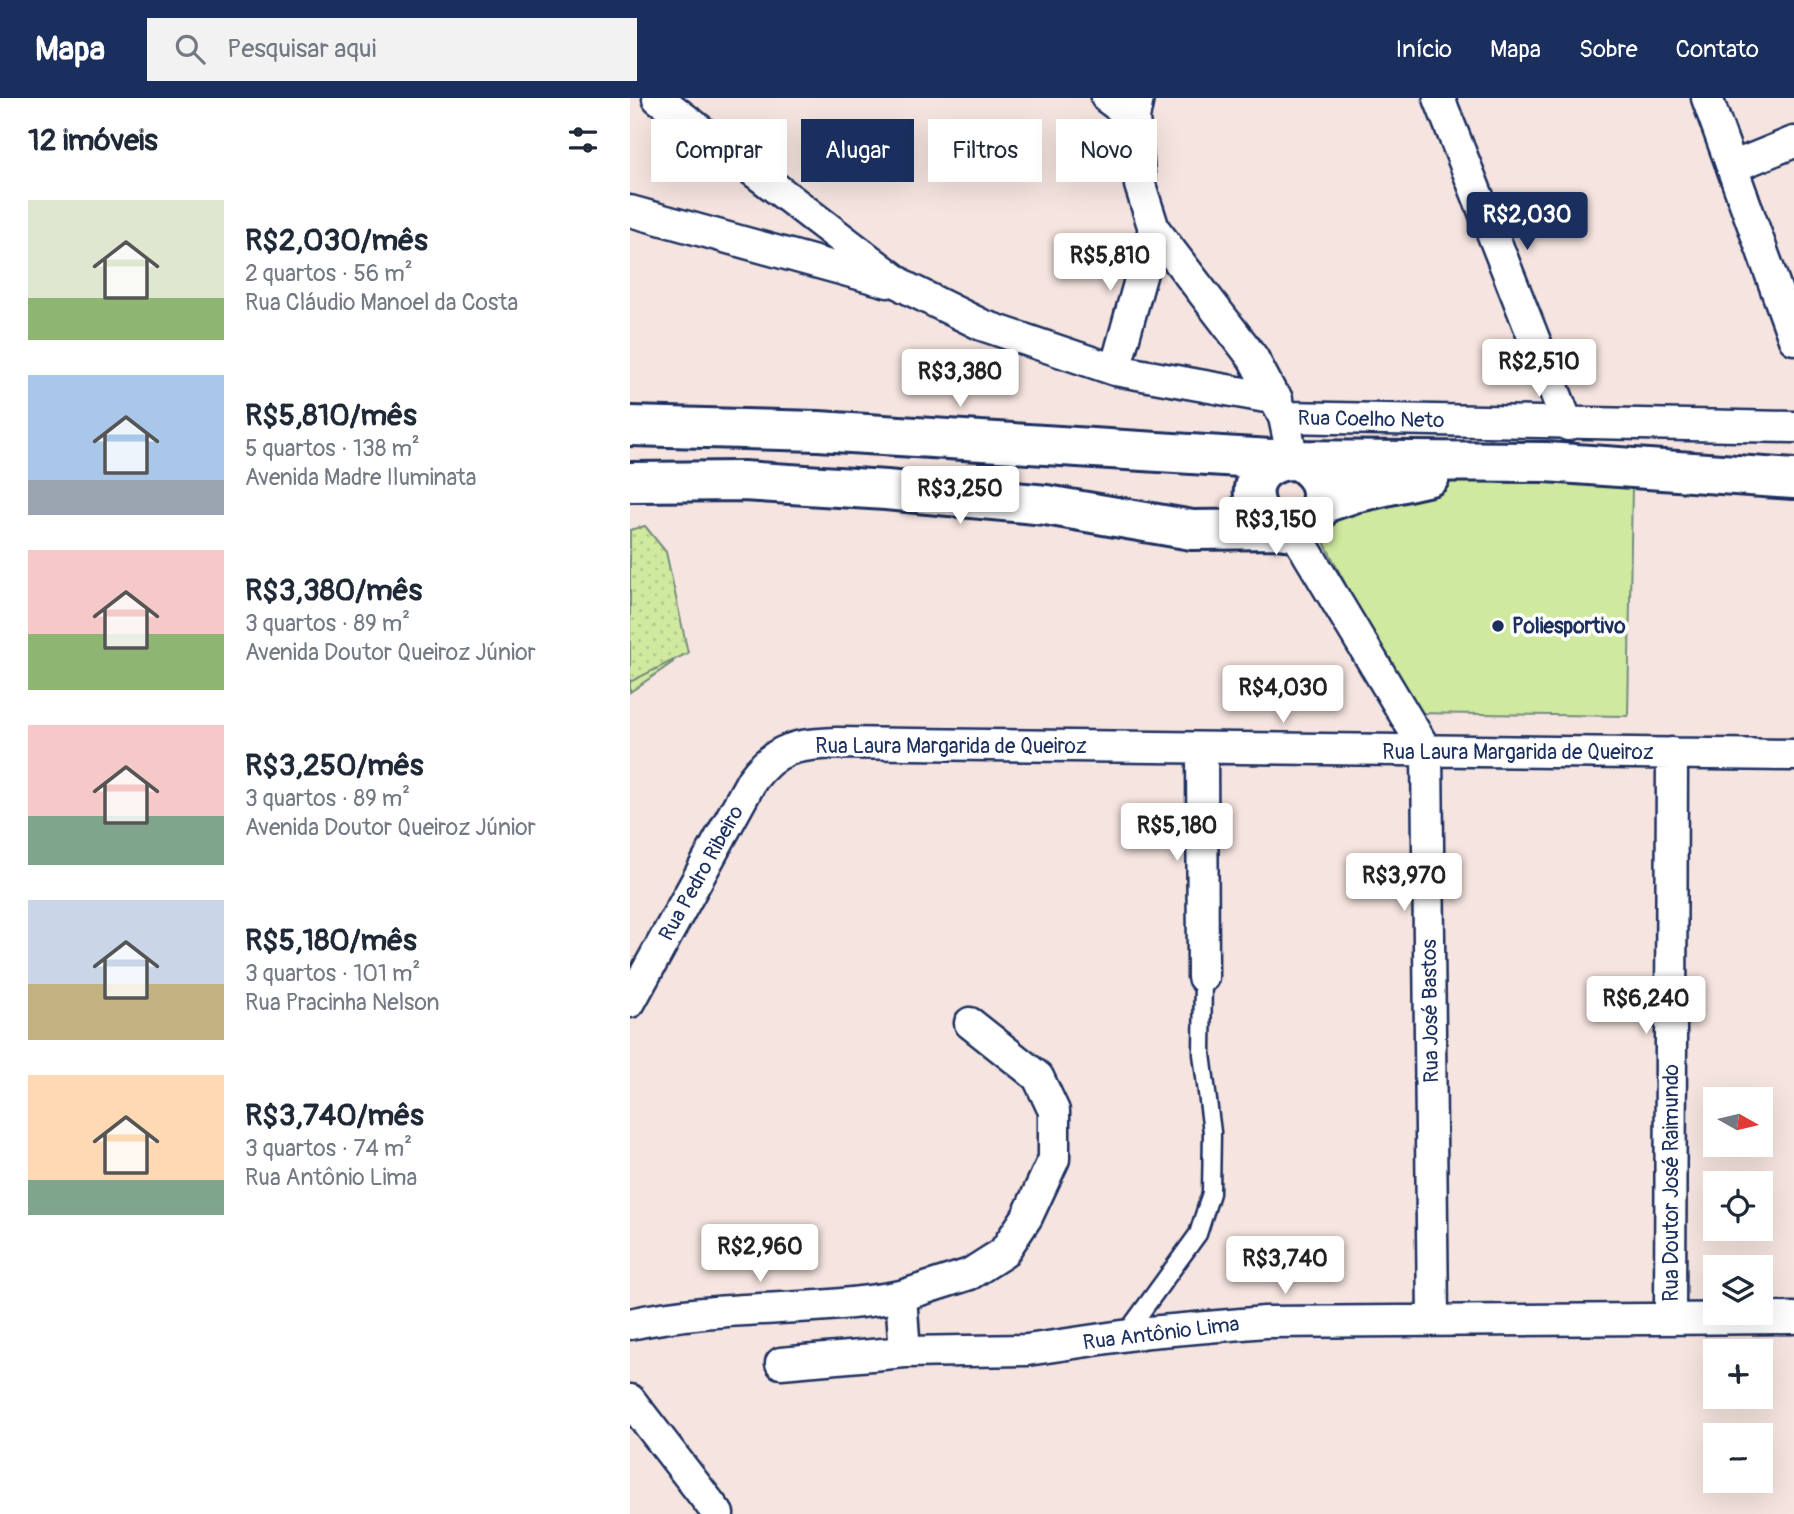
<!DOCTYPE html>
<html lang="pt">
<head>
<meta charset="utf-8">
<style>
  body { margin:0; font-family:Pangolin,sans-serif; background:#f2f2f3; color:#1f2937; height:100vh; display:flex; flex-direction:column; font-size:26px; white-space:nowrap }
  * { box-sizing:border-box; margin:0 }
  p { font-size:23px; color:#747a83 }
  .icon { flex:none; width:38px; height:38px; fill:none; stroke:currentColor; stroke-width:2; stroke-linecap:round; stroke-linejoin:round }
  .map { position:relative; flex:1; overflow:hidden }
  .side { display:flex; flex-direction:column; background:#fff; width:630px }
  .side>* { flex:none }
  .guide { position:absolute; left:21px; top:21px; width:665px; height:63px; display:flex; gap:14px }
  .needle { width:46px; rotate:98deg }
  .tools { position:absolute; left:1073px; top:989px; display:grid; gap:14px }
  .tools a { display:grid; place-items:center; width:70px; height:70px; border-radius:0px; background:#fff; box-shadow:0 7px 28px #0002; font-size:35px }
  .price { position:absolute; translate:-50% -60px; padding:0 16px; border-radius:7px; background:#fff; color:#222; font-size:23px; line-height:46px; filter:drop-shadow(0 2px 4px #0008) }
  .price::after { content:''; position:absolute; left:50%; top:42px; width:21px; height:16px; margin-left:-10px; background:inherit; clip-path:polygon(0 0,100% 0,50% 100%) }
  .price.selected { background:#1b2f5e; color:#fff }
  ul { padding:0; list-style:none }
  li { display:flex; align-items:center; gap:21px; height:175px; padding:0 28px }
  li span { display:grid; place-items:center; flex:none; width:196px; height:140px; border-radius:0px; color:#555 }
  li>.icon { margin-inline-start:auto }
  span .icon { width:84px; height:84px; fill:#fffc; stroke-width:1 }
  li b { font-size:30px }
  h2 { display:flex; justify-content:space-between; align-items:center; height:84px; padding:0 28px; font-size:30px }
  .pill { padding:0 24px; border-radius:0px; background:#fff; box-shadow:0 7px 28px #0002; font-size:24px; line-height:63px }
  .pill.selected { background:#1b2f5e; color:#fff }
  header { display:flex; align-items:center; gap:42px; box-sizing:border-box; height:98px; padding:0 35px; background:#1b2f5e; color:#fff }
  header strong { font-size:33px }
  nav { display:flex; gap:38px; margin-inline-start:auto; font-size:24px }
  .search { width:490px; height:63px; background:#f2f2f3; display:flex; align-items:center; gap:18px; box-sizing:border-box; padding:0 24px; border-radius:0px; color:#747a83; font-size:26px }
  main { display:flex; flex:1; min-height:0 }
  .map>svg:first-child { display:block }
  .wetland { fill:url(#wetland-marsh); stroke:#758c7e; stroke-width:2 }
  .park { fill:url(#park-dots); stroke:#758c7e; stroke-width:2 }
  .pitch { fill:#cfe99f; stroke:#758c7e; stroke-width:2 }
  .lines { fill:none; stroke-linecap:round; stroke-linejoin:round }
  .lane-casing { stroke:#1b2f5e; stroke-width:21 }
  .street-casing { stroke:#1b2f5e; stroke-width:35 }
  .secondary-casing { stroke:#1b2f5e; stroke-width:44 }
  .lane { stroke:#fff; stroke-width:16 }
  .street { stroke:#fff; stroke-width:30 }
  .secondary { stroke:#fff; stroke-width:38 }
  .poi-dot { fill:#1b2f5e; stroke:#fff; stroke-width:2.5 }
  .labels { text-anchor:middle; stroke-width:7; stroke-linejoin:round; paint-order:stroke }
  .street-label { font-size:21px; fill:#1b2f5e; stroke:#fff }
  .poi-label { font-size:21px; font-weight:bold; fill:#1b2f5e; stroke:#fff; text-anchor:start }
</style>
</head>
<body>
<header>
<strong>Mapa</strong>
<div class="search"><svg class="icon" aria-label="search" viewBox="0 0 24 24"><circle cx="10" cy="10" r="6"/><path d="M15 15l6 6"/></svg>Pesquisar aqui</div>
<nav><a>Início</a><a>Mapa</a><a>Sobre</a><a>Contato</a></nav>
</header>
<main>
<section class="side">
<h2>12 imóveis<svg class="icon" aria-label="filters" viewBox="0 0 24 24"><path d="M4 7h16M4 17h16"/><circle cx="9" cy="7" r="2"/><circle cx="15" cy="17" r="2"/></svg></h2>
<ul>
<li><span style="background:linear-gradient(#dfe7d0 70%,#8fb573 0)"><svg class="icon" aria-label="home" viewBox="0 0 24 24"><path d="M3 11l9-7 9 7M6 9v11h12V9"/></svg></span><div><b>R$2,030/mês</b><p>2 quartos · 56 m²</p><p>Rua Cláudio Manoel da Costa</p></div></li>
<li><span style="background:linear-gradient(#a9c7e8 75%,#9aa5b1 0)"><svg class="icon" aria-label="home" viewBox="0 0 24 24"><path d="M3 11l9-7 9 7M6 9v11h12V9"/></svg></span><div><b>R$5,810/mês</b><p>5 quartos · 138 m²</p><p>Avenida Madre Iluminata</p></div></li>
<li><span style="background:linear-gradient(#f6c9c9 60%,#8fb573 0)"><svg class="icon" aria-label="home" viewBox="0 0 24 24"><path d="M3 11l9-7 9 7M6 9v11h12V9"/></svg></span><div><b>R$3,380/mês</b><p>3 quartos · 89 m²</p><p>Avenida Doutor Queiroz Júnior</p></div></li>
<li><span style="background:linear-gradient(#f6c9c9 65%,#7fa58c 0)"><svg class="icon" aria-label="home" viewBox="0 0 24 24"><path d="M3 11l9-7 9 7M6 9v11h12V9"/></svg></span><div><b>R$3,250/mês</b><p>3 quartos · 89 m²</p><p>Avenida Doutor Queiroz Júnior</p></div></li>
<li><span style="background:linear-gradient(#c9d6e8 60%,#c2b280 0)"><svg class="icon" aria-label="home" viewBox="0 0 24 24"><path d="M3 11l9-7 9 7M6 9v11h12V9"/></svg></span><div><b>R$5,180/mês</b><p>3 quartos · 101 m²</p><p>Rua Pracinha Nelson</p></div></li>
<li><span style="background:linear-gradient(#ffd9b3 75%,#7fa58c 0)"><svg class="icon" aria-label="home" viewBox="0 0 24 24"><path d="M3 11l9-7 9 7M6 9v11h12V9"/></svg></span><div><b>R$3,740/mês</b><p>3 quartos · 74 m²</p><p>Rua Antônio Lima</p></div></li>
</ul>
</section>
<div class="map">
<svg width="1164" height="1416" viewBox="0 0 1164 1416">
  <defs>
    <pattern id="wetland-marsh" width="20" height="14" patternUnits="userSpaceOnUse" patternTransform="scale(1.75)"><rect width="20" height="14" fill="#cfe99f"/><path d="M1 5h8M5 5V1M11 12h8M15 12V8" fill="none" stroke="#b1c88b"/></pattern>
    <pattern id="park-dots" width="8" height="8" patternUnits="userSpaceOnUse" patternTransform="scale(1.75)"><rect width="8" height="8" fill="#cfe99f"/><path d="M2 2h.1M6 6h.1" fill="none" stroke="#b1c88b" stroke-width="1.8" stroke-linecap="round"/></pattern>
  </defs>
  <rect width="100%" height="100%" fill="#f5e4df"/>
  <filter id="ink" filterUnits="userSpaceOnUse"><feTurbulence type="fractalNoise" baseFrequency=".0143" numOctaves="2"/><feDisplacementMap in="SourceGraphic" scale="14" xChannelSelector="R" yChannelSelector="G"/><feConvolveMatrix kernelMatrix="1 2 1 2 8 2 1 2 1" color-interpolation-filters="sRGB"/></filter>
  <g filter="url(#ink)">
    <path class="wetland" d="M0,520L43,564L0,594Z"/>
    <path class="park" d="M15,428L36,454L58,555L0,584V432Z"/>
    <path class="pitch" d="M842,376L1002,388L998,618L781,615L692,440L713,415Z"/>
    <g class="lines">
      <g class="lane-casing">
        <path id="lane" d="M494,1238L568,1136L581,1095L582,1034L572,956L573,879"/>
      </g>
      <g class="street-casing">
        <path id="street" d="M28,0L275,189L352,227L485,272L647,301
          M477,0L504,20
          M508,0L504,20L510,87L524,131L623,260L654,319L663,362
          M809,0L938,327
          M1077,0L1164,241
          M1105,68L1164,44
          M0,113L258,184
          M485,272L524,131
          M654,319L1164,329
          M663,431L797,654L803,1222
          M572,651L573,879
          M0,904L122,682C146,649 167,647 206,645L1164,657
          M1040,1221L1042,655
          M0,1226C89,1206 181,1215 271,1198
          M275,1254L271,1198L340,1176L373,1155L397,1119L424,1061V1013L408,979L340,925
          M151,1265L275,1254L397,1252L519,1234L635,1224L1164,1220
          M0,1302L88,1416"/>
      </g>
      <g class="secondary-casing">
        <path id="secondary" d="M0,328L188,333L658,362
          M670,363C682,371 693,382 692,397C692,409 686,418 677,425C634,457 592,372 658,362L916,364L1164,381
          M0,384L113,383L256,392L416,407L562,432L655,431
          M691,406L724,395L800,378"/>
      </g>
      <use href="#lane" class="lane"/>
      <use href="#street" class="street"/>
      <use href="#secondary" class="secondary"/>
    </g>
  </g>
  <circle class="poi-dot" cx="868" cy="528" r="7"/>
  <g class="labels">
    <g class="street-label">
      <text transform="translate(741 321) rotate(1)" y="7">Rua Coelho Neto</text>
      <text x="321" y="655">Rua Laura Margarida de Queiroz</text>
      <text x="888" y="661">Rua Laura Margarida de Queiroz</text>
      <text transform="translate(71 775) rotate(-61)" y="7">Rua Pedro Ribeiro</text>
      <text transform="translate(800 913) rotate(-91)" y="7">Rua José Bastos</text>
      <text transform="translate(1041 1085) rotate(-90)" y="7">Rua Doutor José Raimundo</text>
      <text transform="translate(531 1235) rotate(-7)" y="7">Rua Antônio Lima</text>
    </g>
    <g class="poi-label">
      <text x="882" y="535">Poliesportivo</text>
    </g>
  </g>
</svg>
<div class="tools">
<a><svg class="needle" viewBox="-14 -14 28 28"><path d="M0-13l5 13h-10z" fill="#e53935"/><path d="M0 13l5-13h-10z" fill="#747a83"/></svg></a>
<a><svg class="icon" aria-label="locate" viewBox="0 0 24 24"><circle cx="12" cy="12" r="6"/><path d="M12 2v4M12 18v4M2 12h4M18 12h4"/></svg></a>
<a><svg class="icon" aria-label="layers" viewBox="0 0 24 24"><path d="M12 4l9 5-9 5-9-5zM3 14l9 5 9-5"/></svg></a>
<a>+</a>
<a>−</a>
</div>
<b class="price selected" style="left:897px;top:154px">R$2,030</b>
<b class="price" style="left:480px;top:195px">R$5,810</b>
<b class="price" style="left:909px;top:301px">R$2,510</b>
<b class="price" style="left:330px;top:311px">R$3,380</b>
<b class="price" style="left:330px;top:428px">R$3,250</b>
<b class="price" style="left:646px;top:459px">R$3,150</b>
<b class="price" style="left:653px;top:627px">R$4,030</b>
<b class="price" style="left:547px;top:765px">R$5,180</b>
<b class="price" style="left:774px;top:815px">R$3,970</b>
<b class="price" style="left:1016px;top:938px">R$6,240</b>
<b class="price" style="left:130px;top:1186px">R$2,960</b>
<b class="price" style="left:655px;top:1198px">R$3,740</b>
<div class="guide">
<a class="pill">Comprar</a>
<a class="pill selected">Alugar</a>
<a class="pill">Filtros</a>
<a class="pill">Novo</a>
</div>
</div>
</main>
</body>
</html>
